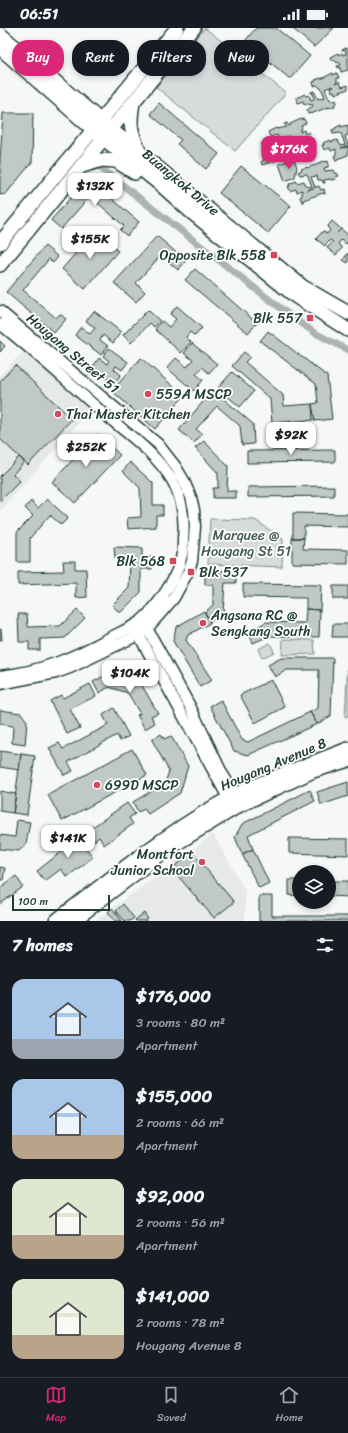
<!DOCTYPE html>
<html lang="en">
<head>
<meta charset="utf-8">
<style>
  body { margin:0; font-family:Sriracha,sans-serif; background:#20242c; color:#f1f3f6; height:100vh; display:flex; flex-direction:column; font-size:15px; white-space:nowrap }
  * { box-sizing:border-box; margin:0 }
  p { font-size:13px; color:#9ea1a6 }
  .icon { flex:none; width:22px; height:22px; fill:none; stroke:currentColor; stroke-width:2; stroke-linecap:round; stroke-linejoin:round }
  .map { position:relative; height:893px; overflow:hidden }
  .side { display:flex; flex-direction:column; background:#171b24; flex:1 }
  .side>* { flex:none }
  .guide { position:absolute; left:12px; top:12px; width:324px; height:36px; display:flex; gap:8px }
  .fabs { position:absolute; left:292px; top:837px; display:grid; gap:8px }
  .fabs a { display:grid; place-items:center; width:44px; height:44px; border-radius:50%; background:#171b24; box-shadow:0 2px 6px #0003; font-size:20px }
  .scale { position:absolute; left:12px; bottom:10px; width:98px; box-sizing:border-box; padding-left:4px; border:2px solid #1f3d34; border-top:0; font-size:11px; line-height:14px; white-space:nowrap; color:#1f3d34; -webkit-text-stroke:3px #fff; paint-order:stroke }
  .price { position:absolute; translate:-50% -34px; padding:0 9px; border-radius:8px; background:#fff; color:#222; font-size:13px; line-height:26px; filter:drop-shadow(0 1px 2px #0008) }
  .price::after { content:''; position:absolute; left:50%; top:24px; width:12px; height:9px; margin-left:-6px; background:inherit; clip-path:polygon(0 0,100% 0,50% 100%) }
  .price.on { background:#db2777; color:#fff }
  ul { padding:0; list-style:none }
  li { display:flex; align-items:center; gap:12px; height:100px; padding:0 12px }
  li span { display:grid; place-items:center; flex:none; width:112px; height:80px; border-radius:12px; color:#555 }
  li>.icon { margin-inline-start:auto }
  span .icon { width:48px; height:48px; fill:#fffc; stroke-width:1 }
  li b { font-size:17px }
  h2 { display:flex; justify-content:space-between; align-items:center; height:48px; padding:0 12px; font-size:17px }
  .chip { padding:0 14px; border-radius:16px; background:#171b24; box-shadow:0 2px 6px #0003; font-size:14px; line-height:36px }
  .chip.on { background:#db2777; color:#fff }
  .status { display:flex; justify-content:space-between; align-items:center; height:28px; padding:0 20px; background:#171b24; direction:ltr }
  .status svg { height:11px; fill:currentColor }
  .tabs { display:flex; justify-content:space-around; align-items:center; height:56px; border-top:1px solid #363941; background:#171b24; font-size:11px; color:#9ea1a6 }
  .tabs a { display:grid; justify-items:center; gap:2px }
  .tabs .on { color:#db2777 }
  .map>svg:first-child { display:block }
  .built { fill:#e6e9e8 }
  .green { fill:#d6dcdb; stroke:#7a8c88 }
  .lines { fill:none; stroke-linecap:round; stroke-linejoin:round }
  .canal { stroke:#aab5b1; stroke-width:7 }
  .building { fill:#c0c9c6; stroke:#1f3d34 }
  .minor-casing { stroke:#1f3d34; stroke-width:13 }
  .major-casing { stroke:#1f3d34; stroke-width:16 }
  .minor { stroke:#fff; stroke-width:10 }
  .major { stroke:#fff; stroke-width:13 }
  .poi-dot { fill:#d1495b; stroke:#fff; stroke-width:1.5 }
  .labels { text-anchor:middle; stroke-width:3.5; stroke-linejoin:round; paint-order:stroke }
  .street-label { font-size:14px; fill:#1f3d34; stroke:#fff }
  .poi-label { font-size:14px; fill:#1f3d34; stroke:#fff; text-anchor:start }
  .park-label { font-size:14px; fill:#445d55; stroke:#fff }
</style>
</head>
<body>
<div class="status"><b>06:51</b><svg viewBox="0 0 49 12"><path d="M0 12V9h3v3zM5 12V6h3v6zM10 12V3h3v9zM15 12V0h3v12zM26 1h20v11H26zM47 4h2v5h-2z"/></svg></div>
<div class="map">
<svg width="348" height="893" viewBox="0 0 348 893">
  <rect width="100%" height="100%" fill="#f6f7f7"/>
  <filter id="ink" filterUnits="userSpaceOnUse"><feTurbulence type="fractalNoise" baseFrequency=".025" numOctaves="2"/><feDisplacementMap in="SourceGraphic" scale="8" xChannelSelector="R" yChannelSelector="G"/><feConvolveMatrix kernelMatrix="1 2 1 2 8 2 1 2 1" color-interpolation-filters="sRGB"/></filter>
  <g filter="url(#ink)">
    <path class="built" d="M24,323L93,379L0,483V347Z
      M213,806L245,862V893H95Z"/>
    <path class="green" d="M205,0L286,65L235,123L156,59Z
      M210,491L255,492L283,511L282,539L208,536Z
      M283,611L314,612L315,626L282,627Z
      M270,615L274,624L262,630L258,621Z
      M348,631V688L345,689Z"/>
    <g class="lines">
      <path class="canal" d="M102,141L288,286L315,305L348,322"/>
    </g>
    <path class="building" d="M256,0H276L310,28L290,51L245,13Z
      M292,0H334L314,19Z
      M346,20L348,23V42L341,44L340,39L338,40L337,38L341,37L340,34L337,35L334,32L332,33L330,29L338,25L339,27L342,25L343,27L346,26L345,22L342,23V22Z
      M333,45V47L337,45L339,50H337V54L335,56L339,54L342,59L348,57V61L335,66L334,63L332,64L330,60L333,59L332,58L325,61L330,72L332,71L333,73L336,71L337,75L334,77L335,78L328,80V79L311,86V85L308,86L307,82L313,78L312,76L309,77L308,75L304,76L303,73L298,75L296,70L305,66L306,68L309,67L311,72L314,71L313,65H311V64L314,63L318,71L325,69L321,60H320L317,57L314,58L313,54L316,53L315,52L321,50V51Z
      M159,75L219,126L206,141L177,116L181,112L150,86Z
      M3,85H33L32,134L6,166L0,167V133Z
      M301,91V92L304,91L306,95L301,98L302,101L300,102V104L304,102L305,106L309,104L310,108L307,109L308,110L295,114V115L290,117L289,116L286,117L285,113L288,112L286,109L289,108L275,113L278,120L275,121L276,123L282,121V123L286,122L287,124L290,123L291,127L262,137L261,134L264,132L263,130L266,129V127L270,125L269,124L266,125V122L262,124L261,119L262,118L261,116L268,113L269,116L272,115L274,116L272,112L278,109L277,107L270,109L268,104L276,100L277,101L287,99L284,96L287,95L289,98L291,97L290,96Z
      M341,97V99L348,97V107L345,108L348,118L341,120L348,119V127L337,131V133H336L334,128L336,127V121L331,123L330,120L324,122L322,117H324L323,115L330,112L331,114L337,112L341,118L345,117L341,105L333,106L332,102L335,101V100Z
      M294,131L297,139L295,149L285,153L279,136Z
      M324,133L325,134L328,133L329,137H328V139L324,140L325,143L333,142L335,146L337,145L339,148L335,149L336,151L331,152V151L324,152L325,155H323L322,152H318L317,148L311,149L315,159L307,162L319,158L321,162L324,161L325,166H324L323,165L303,172L304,174H302L300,169L302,168V162L297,164L296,161L290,163L288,158H290L289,156L296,153L297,155L304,153L307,159L312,158L307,146L300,147L298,144L302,142L301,141L307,139V140L319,136L318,135Z
      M241,138L291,178L268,205L219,165Z
      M88,150L139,194L127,208L120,202L124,198L90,168L61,201L51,192Z
      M332,193L341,201L337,205L341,201L348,207V213L346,216L341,212L338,216L342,220L336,227L327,220L333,214L330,212L325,218L316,211L323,203L327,206L330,202L327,199Z
      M95,203L118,223L85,261L62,241Z
      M157,208L186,233L178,242L161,227L136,255L145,264L136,274L114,255Z
      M45,218L58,229L53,235L49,231L23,262L56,290L60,286L66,291L54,305L6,264Z
      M348,225V235L343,232Z
      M195,241L257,295L248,305L185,252Z
      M177,278L202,300L195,308L190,304L186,309L191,314L181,325L155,301L162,293L169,299L176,291L170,286Z
      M148,282L160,293L154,299L150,295L131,315L123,307Z
      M94,283L121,304L113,315L103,307L100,312L108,318L101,327L75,307L81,299L90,306L95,300L86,293Z
      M268,303L327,348L332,391L315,393L312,376L318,375L316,356L260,313Z
      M0,313L5,318L0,324Z
      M192,315L217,336L209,345L202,339L196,346L203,352L194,363L167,340L176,330L187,339L193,332L184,325Z
      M109,320L128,334L122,342L116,338L114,341L121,347L113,356L92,340L99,330L107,336L109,333L103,328Z
      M244,324L250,329L245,334L283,367L284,378L312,376L313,392L272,395L270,371L232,338Z
      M141,330L184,368L155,401L112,363Z
      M15,337L72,391L28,437L0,411V353Z
      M232,344L254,363L240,379L218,360Z
      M213,362L253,396L254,416L242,417L240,398L217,378L196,401L202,406L194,415L179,402Z
      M97,406L120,427L75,475L52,454Z
      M204,413L228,438L227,463H236V470H213V460H218V445L195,420Z
      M335,422V434L247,435V423Z
      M19,429L24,434L13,446L20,453L0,473V448Z
      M130,434L153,455V477H163V487H156V499L128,501L127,490L141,489L140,460L123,443Z
      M334,458V468L248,469V459Z
      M47,471L68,490L61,497L50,487L30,510V534H17V504L33,488L25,480L31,473L38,480Z
      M293,485L348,486V499L304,498V510H293Z
      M292,510H304L303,521L348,522V536L292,535Z
      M114,519L142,520V529H151L152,541H141V564L120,585L112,577L129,560L130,531L115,530Z
      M63,533H75V541H86L87,569L76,570V555L18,557V544L64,543Z
      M205,542L236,543V555H225L223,585L210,594L205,584L213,577V557H205Z
      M243,556L321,557L320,582L306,581V570L243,569Z
      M333,558H348V571H333Z
      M306,581L320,582L319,609L269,608L253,615L248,604L266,594L305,595Z
      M77,582L85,590L65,610L40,611V622H29V614H19L18,586H27L28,599L60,598Z
      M204,583L210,595L188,607L186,612L212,652L200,659L173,613L176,599Z
      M333,596H348V609H332Z
      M0,601H1L2,612H0Z
      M281,630H333L331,688L317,696L310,684L318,680L319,642H287L275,649L268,637Z
      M113,643L137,649L158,685L151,688L155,695L145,701L137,687L140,686L128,665L109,659L99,665L93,654Z
      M271,652L285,679L255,695L240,667Z
      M90,656L96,668L70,681L80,700L67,706L50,673L61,667L63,670Z
      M221,672L242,712L248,714L310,684L317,696L248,727L234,723L210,678Z
      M114,680L129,708L120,713L117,707L68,734L73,743L64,747L49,720L59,715L63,721L108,697L103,687Z
      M0,682L21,685L27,693L25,717L12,715L13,698L0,696Z
      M161,706L164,711L171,708L188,738L180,765L148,786L144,781L138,784L133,774L165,755L169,743L152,712Z
      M132,721L147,747L62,793L48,767Z
      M0,723L21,726L19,742L0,739Z
      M21,726L35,728L27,787L13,785Z
      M348,754V768L321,777L317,764Z
      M310,762L315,773L248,807L253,821L242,826L235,809L242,796Z
      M0,763L16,766L13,785L0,783Z
      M127,775L135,786L129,790L133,796L104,817L99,809L94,813L87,803Z
      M17,792L30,794L26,816L19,823L0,821V807L15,809Z
      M84,806L92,815L86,820L93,829L67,849L61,841L45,853L37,843Z
      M289,810L348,811V827L289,825Z
      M253,821L269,855L259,860L242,826Z
      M192,824L234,874L214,890L172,841Z
      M0,839L5,840L3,852H0Z
      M16,848L23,859L0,876V860Z
      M289,852H299V868L289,867Z
      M329,853H348V869L329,868Z
      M259,868H272V888H348V893H259Z
      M123,876L134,890L130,893H125L116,883Z
      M112,880L122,893H115L108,884Z
      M144,885L148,891L145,893H136L135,892Z"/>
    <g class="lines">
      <g class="minor-casing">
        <path id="minor" d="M0,283L158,416L176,439L183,451L191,469L194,482L195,499L192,533L188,544L174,570L147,601L132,610L70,640L56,645L0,656
          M0,296C35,323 67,354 101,383C126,405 154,423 172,452C182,470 185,491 183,511C183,516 183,521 182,526C178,548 159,577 142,592C133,599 123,603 113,608C75,629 43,643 0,648
          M144,595L191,680L222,745L239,773
          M136,602L232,777"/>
      </g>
      <g class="major-casing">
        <path id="major" d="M0,6L101,93L303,259L348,285
          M0,20L104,111L162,158L191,184L237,221L295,268L348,302
          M133,75C129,97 131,103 139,123
          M82,138L102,132L116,133L135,145
          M0,215L177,0
          M0,237L194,0
          M56,893C112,849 172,800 235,767C271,749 310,736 348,721
          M73,893L166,822L240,777L313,743L348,732"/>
      </g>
      <use href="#minor" class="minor"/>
      <use href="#major" class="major"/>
    </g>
  </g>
  <g class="poi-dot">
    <rect x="270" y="223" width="8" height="8" rx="2"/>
    <rect x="306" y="286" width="8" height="8" rx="2"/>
    <circle cx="148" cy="366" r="4"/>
    <circle cx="58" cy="386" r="4"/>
    <rect x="169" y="529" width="8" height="8" rx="2"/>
    <rect x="187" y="540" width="8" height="8" rx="2"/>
    <circle cx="203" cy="595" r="4"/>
    <circle cx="97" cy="757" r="4"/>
    <circle cx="202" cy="834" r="4"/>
  </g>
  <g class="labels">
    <g class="street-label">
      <text transform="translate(181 154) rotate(40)" y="5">Buangkok Drive</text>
      <text transform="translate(73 325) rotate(40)" y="5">Hougang Street 51</text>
      <text transform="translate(273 736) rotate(-23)" y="5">Hougang Avenue 8</text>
    </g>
    <g class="poi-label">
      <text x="266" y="232" text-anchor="end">Opposite Blk 558</text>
      <text x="302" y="295" text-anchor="end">Blk 557</text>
      <text x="156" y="371">559A MSCP</text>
      <text x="66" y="391">Thai Master Kitchen</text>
      <text x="165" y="538" text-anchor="end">Blk 568</text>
      <text x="199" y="549">Blk 537</text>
      <text x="211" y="592">Angsana RC @<tspan x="211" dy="16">Sengkang South</tspan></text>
      <text x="105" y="762">699D MSCP</text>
      <text x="194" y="831" text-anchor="end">Montfort<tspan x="194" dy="16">Junior School</tspan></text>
    </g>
    <g class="park-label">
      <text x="246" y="512">Marquee @<tspan x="246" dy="16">Hougang St 51</tspan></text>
    </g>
  </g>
</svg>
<div class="fabs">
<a><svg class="icon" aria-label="layers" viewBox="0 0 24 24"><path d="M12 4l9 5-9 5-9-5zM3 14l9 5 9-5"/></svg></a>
</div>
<div class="scale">100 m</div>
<b class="price on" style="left:289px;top:142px">$176K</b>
<b class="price" style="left:95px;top:179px">$132K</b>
<b class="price" style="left:90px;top:232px">$155K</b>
<b class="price" style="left:291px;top:428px">$92K</b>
<b class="price" style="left:86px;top:440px">$252K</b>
<b class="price" style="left:130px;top:666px">$104K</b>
<b class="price" style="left:68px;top:831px">$141K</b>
<div class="guide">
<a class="chip on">Buy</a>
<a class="chip">Rent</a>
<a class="chip">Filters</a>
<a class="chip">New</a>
</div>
</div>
<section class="side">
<h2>7 homes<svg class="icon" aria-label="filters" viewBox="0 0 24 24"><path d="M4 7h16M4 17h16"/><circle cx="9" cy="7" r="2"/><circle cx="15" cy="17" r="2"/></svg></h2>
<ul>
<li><span style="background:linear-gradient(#a9c7e8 75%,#9aa5b1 0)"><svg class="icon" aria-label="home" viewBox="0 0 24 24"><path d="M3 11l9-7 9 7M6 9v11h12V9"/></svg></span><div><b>$176,000</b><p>3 rooms · 80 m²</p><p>Apartment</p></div></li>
<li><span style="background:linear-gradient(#a9c7e8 70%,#b9a48a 0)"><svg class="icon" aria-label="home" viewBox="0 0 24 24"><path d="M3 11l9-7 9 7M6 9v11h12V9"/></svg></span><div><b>$155,000</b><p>2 rooms · 66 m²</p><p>Apartment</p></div></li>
<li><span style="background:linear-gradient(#dfe7d0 70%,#b9a48a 0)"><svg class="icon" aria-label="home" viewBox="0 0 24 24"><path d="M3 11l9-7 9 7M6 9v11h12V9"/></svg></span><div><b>$92,000</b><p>2 rooms · 56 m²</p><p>Apartment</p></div></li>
<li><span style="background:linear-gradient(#dfe7d0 70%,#b9a48a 0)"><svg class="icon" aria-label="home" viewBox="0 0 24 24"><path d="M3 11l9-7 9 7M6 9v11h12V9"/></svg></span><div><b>$141,000</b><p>2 rooms · 78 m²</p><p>Hougang Avenue 8</p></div></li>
</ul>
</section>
<nav class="tabs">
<a class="on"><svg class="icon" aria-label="map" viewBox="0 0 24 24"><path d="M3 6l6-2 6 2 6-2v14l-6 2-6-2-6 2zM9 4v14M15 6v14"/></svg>Map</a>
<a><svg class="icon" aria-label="saved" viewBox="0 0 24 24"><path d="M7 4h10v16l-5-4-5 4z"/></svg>Saved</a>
<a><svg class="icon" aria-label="home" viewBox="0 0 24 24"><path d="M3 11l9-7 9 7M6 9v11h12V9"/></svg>Home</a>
</nav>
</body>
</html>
